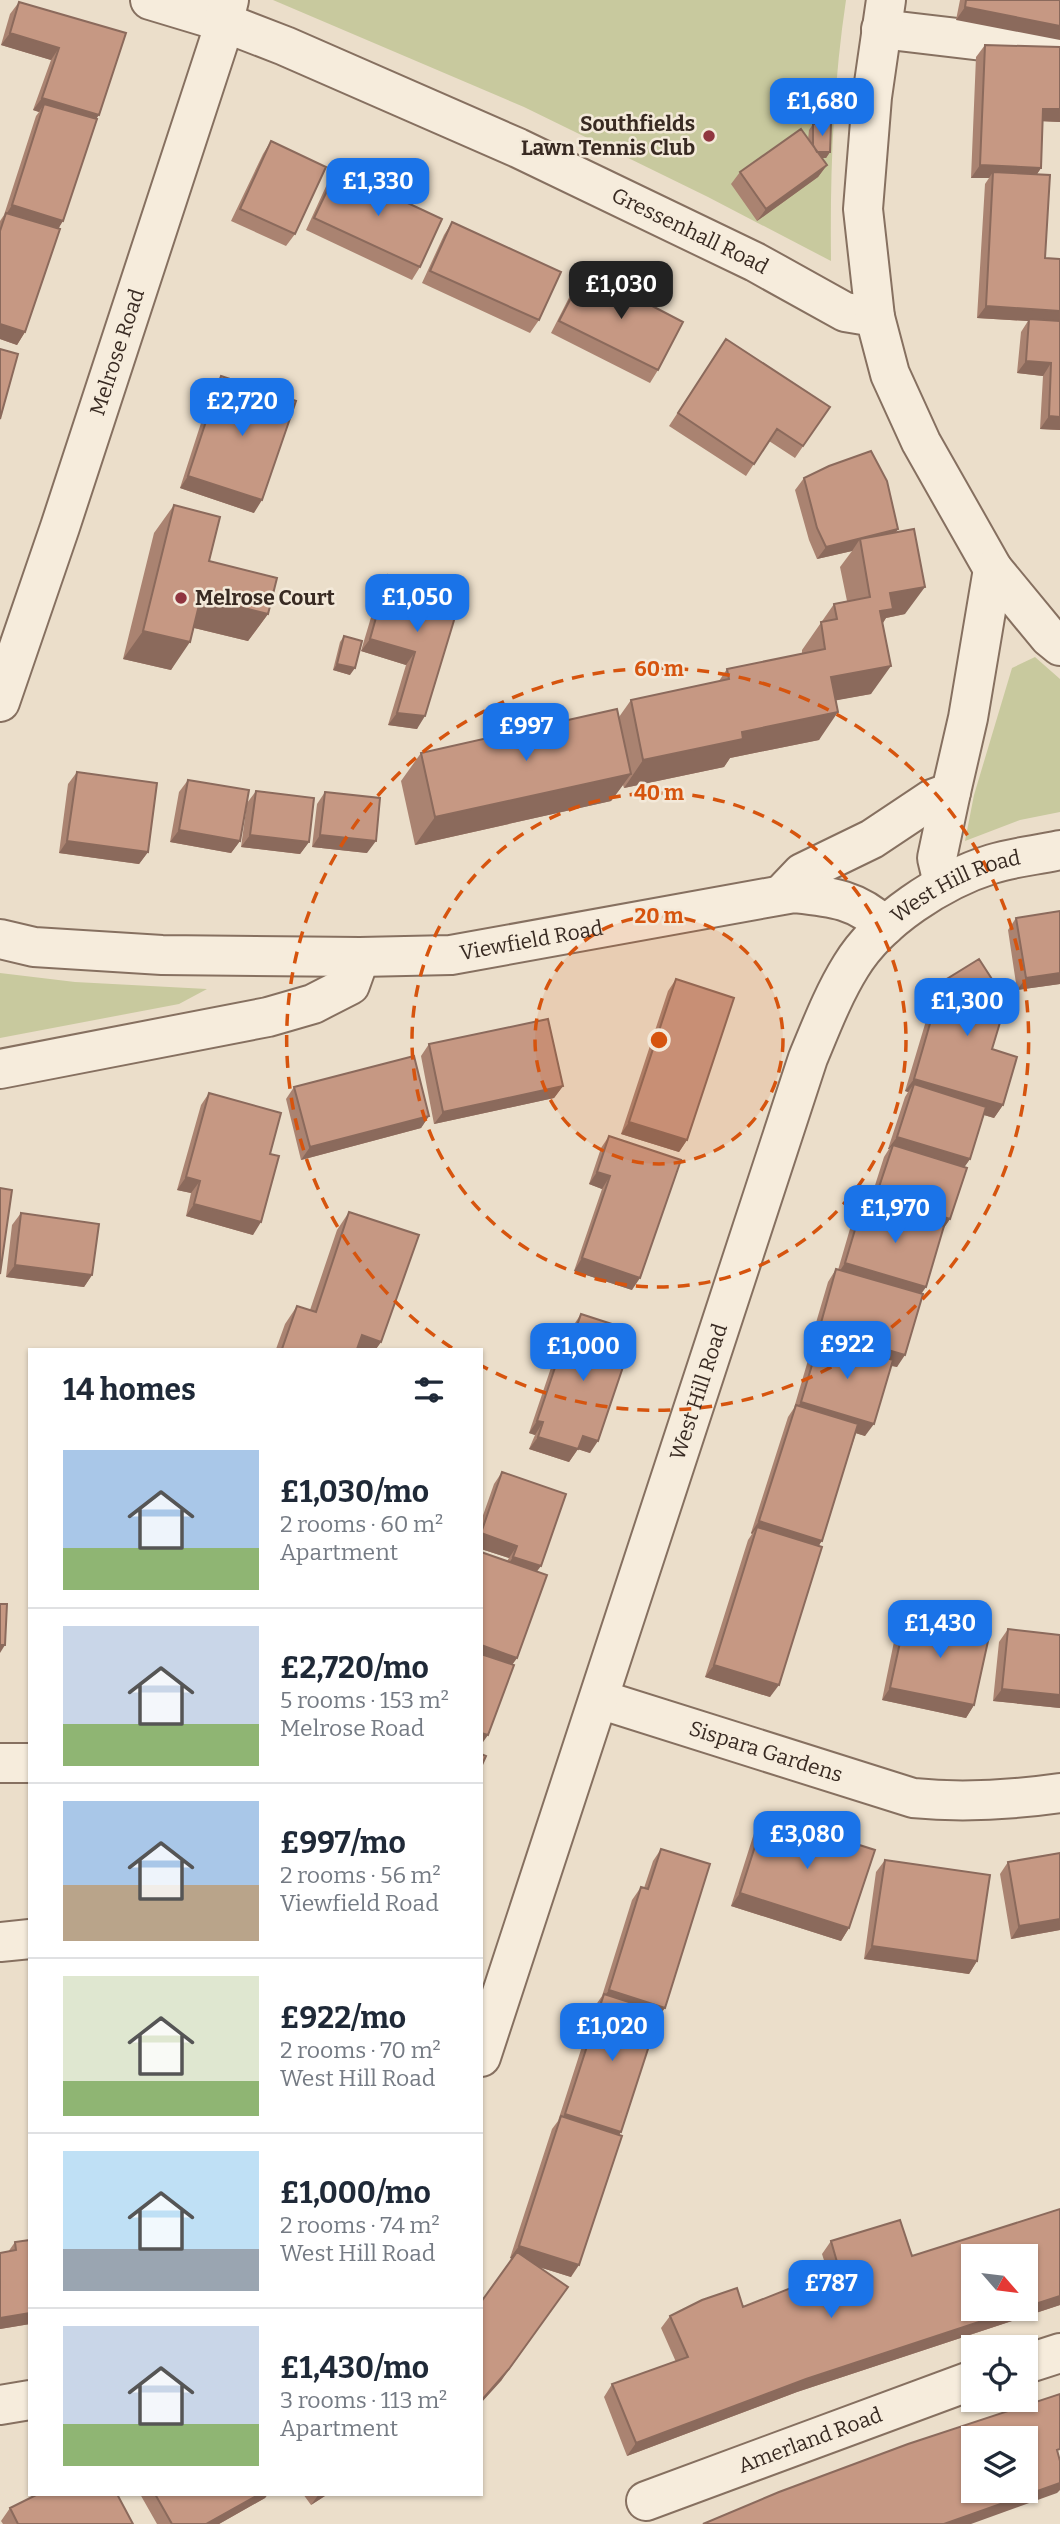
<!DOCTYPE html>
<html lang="en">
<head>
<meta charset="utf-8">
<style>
  body { margin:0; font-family:Bitter,serif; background:#f2f2f3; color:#1f2937; height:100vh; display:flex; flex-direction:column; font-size:26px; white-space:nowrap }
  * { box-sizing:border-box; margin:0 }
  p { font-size:23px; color:#747a83 }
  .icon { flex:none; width:38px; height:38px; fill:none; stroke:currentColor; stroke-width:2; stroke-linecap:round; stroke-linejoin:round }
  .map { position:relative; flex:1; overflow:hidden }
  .details { position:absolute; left:28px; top:1348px; width:455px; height:1148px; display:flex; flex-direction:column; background:#fff; border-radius:0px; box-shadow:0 2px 5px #0004 }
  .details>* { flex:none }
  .needle { width:46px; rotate:118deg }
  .tools { position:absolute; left:961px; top:2244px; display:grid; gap:14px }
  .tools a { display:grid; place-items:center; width:77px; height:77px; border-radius:0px; background:#fff; box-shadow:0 2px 5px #0004; font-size:35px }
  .price { position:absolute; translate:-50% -60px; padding:0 16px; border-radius:14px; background:#1a73e8; color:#fff; font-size:23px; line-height:46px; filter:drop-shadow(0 2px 4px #0008) }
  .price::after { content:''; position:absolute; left:50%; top:42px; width:21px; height:16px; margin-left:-10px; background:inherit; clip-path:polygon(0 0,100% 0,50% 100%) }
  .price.current { background:#222; color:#fff }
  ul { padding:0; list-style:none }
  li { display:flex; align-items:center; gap:21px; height:175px; padding:0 35px }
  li+li { border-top:2px solid #e0e1e3 }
  li span { display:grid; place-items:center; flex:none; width:196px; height:140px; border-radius:0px; color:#555 }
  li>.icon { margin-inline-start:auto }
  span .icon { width:84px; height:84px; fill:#fffc; stroke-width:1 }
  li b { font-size:30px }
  h2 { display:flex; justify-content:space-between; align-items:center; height:84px; padding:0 35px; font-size:30px }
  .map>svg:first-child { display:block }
  .green { fill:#c8c99e }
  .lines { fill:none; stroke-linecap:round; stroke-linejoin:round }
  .minor-casing { stroke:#867060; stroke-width:42 }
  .minor { stroke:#f6ecdc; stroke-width:38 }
  .wall { fill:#aa8371 }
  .shaded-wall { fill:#8b6a5c }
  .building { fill:#c69883; stroke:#8b6a5c; stroke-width:2; fill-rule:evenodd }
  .ring { fill:none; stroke:#d6540e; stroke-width:3.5; stroke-dasharray:12 9 }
  .poi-dot { fill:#90353f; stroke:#f3e9d9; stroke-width:2.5 }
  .labels { text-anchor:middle; stroke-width:5; stroke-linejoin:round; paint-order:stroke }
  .poi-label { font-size:21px; font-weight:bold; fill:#382a22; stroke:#f3e9d9; text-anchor:end }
  .street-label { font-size:21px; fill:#382a22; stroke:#f3e9d9 }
  .centre { fill:#d6540e; stroke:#f3e9d9; stroke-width:3.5 }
  .ring-label { font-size:21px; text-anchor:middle; font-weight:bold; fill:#d6540e; stroke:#f3e9d9; stroke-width:5; stroke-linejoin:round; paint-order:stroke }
</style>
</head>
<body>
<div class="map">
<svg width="1060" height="2524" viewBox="0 0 1060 2524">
  <rect width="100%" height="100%" fill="#ebdeca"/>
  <path class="green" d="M273,0H846C833,87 830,174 831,261L708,197L524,107Z
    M1035,657L1060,679V812L1020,820L965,841L974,795L1012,668Z
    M0,973L75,982L207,989L179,1004L0,1038Z"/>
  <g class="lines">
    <g class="minor-casing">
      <g id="minor">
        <path id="s1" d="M150,0L223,22L285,46L518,148L755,262L845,312L875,317L890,374L921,442L993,569L1049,637L1060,646"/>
        <path d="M881,29L1060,50"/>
        <path d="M875,317L863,209L872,97L886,0"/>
        <path id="s2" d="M0,702L60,527L219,41L229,0"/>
        <path d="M943,883L937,858L951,792"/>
        <path d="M782,894L802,873L872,839L932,799L951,792L968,718L993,569"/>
        <path id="s3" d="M0,939L34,947L162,955L360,957L451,955L794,893C832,897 856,899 885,926"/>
        <path d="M0,1069L268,1017L313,1004L350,985L360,957"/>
        <path id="s4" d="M599,1699L913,1798C963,1803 1011,1800 1060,1793"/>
        <path d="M0,1763H30"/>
        <path d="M0,1942L30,1939"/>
        <path id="s5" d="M481,2057L808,1058C821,1027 833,995 851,966C879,920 941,880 992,864C1014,857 1038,855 1060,850"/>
        <path d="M1026,2364L1060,2353"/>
        <path d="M0,2405L30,2400"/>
        <path id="s6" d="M646,2501L973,2380"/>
      </g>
    </g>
    <use href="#minor" class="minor"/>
  </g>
  <path class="wall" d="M960,0H1060L956,20Z
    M19,2L126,33L59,228L25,332L17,345L0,339V221L4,215L36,116L39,112L33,110L51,60L1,45L10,14Z
    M985,45L1060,47V122L1043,121L1041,168L1037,174L1045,258L1060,259V430L1040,429L1043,376L1017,373L1021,332L1028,321L977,318L985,184L989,178H971L976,57Z
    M813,124L830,152L826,158H822L827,165L818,177L757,221L731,184L740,172L808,140L809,130Z
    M271,141L295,234L286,246L231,221L263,154Z
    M337,170L420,267L412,280L306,230L328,182Z
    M452,222L539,320L530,333L422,283L444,235Z
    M585,271L658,370L650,383L551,333L576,284Z
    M726,339L830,407L795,458L769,441L746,476L669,426Z
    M221,376L254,513L180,488L212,389Z
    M804,478L898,529L895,533L905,614L886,618L883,623L871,694L836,700L819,740L730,758L724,767L624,788L623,785L611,801L415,845L401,781L421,753L619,717L631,700L719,681L727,669L802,654V650L834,604L847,601L840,567L852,551L817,559L809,540L795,490Z
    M174,505L209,561L268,614L248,641L194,628L171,670L123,659L154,533Z
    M388,575L462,594L417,729L388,725L406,665L361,651L380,587Z
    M344,636L350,675L333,670L340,642Z
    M77,772L148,852L139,864L59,853L68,784Z
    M188,780L240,841L231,853L170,842L179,792Z
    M256,791L309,842L300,854L241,847L247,803Z
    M325,792L367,853L312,847L317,804Z
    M1060,911V984L1017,990L1008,930L1016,918Z
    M676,979L687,1140L679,1152L621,1134L668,991Z
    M942,982L1008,1004L1004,1009L992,1049L1003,1105L994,1118L984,1115L970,1159L964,1167L950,1219L943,1229L926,1287L921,1294L897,1367L891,1366L865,1436L856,1433L770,1697L705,1677L748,1540L752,1534L751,1533L788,1417L794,1408L811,1350L816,1344L810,1343L828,1282L836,1269L838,1270L854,1215L863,1203L869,1204L884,1157L889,1149H888L905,1097L908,1092L905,1091L934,994Z
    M429,1044L563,1086L554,1098L434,1124L421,1056Z
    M294,1087L429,1116L421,1128L301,1160L286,1099Z
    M209,1093L270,1154L253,1235L186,1216L191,1193L177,1190L201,1105Z
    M609,1136L632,1290L574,1271L602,1189L589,1184L601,1148Z
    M349,1212L381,1342L376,1349H276L285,1324L297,1306L310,1310L337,1230Z
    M21,1213L92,1275L84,1287L6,1277L12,1225Z
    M581,1314L615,1344L590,1453L578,1449L569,1462L529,1449L535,1435L529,1433L560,1341L568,1329H571Z
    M502,1472L537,1572L517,1658L512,1665L507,1561L509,1558L481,1549V1521L494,1484Z
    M906,1615L974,1705L966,1718L882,1700L897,1627Z
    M1008,1629L1060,1635V1708L993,1701L999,1642Z
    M765,1815L849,1928L841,1941L731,1906L756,1827Z
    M661,1849L659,2016L571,2277L539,2267L501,2381L512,2259L510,2258L552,2129L558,2121L595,2006L602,1996L632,1900L641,1887L644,1888L653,1861Z
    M885,1860L977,1961L969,1974L864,1959L876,1872Z
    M1008,1862L1060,1930L1011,1939L1000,1874Z
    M1060,2209V2305L797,2392L627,2456L604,2397L612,2384L676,2362L661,2328L670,2316L743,2307L828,2273L822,2254L831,2241L912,2256Z
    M30,2240V2324L0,2329L8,2252L15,2242Z
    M140,2494H268L265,2498L219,2524H157Z
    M303,2494H328L311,2505Z
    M10,2508L133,2524H3L1,2521Z"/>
  <path class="shaded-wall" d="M965,7L1060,26V40L956,20Z
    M10,33L59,48L51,60L1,45Z
    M42,98L99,115L90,127L44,104L39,112L33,110Z
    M1043,109H1060V122L1035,121Z
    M812,152H830L826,158H808Z
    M827,165L818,177L757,221L766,209Z
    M980,165L1041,168L1033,180L993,172L989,178H971Z
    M12,205L63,221L55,234L4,218Z
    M986,306L1060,311V324L1029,319L1028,321L977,318Z
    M0,324L25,332L17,345L0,339Z
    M1026,361L1051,363L1043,376L1017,373Z
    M1049,416L1060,417V430L1040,429Z
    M188,476L262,500L254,513L180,488Z
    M898,529L889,542L860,539L852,551L817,559L826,547Z
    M925,587L905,614L886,618L874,636L861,638L890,593Z
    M201,597L268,614L248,641L182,625Z
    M143,631L190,642L171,670L123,659Z
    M370,639L415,652L406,665L361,651Z
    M337,664L355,668L350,675L333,670Z
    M891,666L871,694L811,705L831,677Z
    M838,712L819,740L730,758L724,767L624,788L643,760L742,732Z
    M397,713L425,716L417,729L388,725Z
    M631,774L611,801L415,845L435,817Z
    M179,830L240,841L231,853L170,842Z
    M250,835L309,842L300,854L241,847Z
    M320,835L376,841L367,853L312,847Z
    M67,841L148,852L139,864L59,853Z
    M1060,973V984L1017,990L1026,978Z
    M914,1079L1003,1105L994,1118L911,1093L914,1084L908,1092L905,1091Z
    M563,1086L554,1098L434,1124L443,1112Z
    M429,1116L421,1128L301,1160L310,1147Z
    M629,1122L687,1140L679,1152L621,1134Z
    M897,1137L970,1159L961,1172L893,1145L889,1149H888Z
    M597,1172L610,1176L602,1189L589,1184Z
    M186,1177L200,1181L191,1193L177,1190Z
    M876,1196L950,1219L941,1232L868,1208Z
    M194,1204L261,1222L253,1235L186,1216Z
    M582,1258L640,1278L632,1290L574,1271Z
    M845,1263L926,1287L917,1299L837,1275Z
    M15,1265L92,1275L84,1287L6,1277Z
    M819,1330L905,1355L897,1367L818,1345L820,1338L816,1344L810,1343Z
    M362,1335L381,1342L376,1349H352Z
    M801,1402L874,1424L865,1436L793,1414Z
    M537,1421L543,1422L535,1435L529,1433Z
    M583,1436L598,1441L590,1453L574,1448Z
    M538,1437L578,1449L569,1462L529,1449Z
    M759,1521L822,1541L813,1553L757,1527L752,1534L751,1533Z
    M481,1533L517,1546L509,1558L481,1549Z
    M513,1557L541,1566L532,1578L505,1569Z
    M0,1645H5L0,1653Z
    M481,1645L517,1658L508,1670L481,1660Z
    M714,1665L779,1685L770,1697L705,1677Z
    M890,1688L974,1705L966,1718L882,1700Z
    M1002,1689L1060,1695V1708L993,1701Z
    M481,1733L488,1735L481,1745Z
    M740,1893L849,1928L841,1941L731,1906Z
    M1060,1919V1930L1011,1939L1019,1926Z
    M872,1946L977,1961L969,1974L864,1959Z
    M609,1990L665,2008L656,2020L600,2002Z
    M565,2114L621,2132L613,2144L559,2121Z
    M519,2246L579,2265L571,2277L510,2258Z
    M568,2287L501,2381L481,2403V2401Z
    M1060,2296V2305L797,2392L627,2456L636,2443L806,2379L1021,2308H1026V2307Z
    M30,2313V2324L0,2329V2318Z
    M1060,2483V2490L1057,2493L971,2524H944Z
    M260,2494H268L265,2498L219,2524H206Z
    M319,2494H328L311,2505Z"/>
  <path class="building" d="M966,0H1060V26L965,7Z
    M19,2L126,33L99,115L42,98L59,48L10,33Z
    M985,45L1060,47V109H1043L1041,168L980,165Z
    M44,104L97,119L63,221L12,205Z
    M813,124H831L830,152H817L813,145Z
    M801,129L827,165L766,209L740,172Z
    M271,141L326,167L295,234L240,209Z
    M337,170L442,219L420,267L314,218Z
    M993,172L1050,175L1045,258L1060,259V311L986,306Z
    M6,213L60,229L25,332L0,324V231Z
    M452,222L561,272L539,320L430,271Z
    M585,271L683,322L658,370L559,321Z
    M1029,319L1060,321V417L1049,416L1051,363L1026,361Z
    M726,339L830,407L803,446L777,429L754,464L678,413Z
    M0,349L18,354L0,419Z
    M221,376L296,401L262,500L188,476Z
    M871,451L887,481L898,529L826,547L817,528L804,478L829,466Z
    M174,505L220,517L209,561L277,578L268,614L201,597L190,642L143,631Z
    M914,529L925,587L890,593L893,609L880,611L891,666L831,677L838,712L742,732L743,739L643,760L631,700L729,679L727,669L825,649L821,622L837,619L834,604L870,597L860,539Z
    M388,575L462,594L425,716L397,713L415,652L370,639Z
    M344,636L362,641L355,668L337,664Z
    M617,709L631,774L435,817L421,753Z
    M77,772L157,783L148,852L67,841Z
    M188,780L249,790L240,841L179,830Z
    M256,791L314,798L309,842L250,835Z
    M325,792L380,798L376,841L320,835Z
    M1060,911V973L1026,978L1016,918Z
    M979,959L1008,1004L1005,1006L992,1049L1017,1057L1003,1105L914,1079L942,982Z
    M676,979L734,998L687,1140L629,1122Z
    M548,1019L563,1086L443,1112L429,1044Z
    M414,1056L429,1116L310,1147L294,1087Z
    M914,1084L986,1107L970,1159L897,1137Z
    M209,1093L281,1113L270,1154L279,1156L261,1222L194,1204L200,1181L186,1177Z
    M609,1136L681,1160L640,1278L582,1258L610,1176L597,1172Z
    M893,1145L967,1168L950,1219L876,1196Z
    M0,1188L12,1190L0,1274Z
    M863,1203L944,1226L926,1287L845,1263Z
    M349,1212L419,1235L381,1342L362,1335L357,1349H282L297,1306L316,1312Z
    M21,1213L99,1224L92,1275L15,1265Z
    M836,1269L923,1294L905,1355L819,1330Z
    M581,1314L621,1327L615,1344L629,1349L598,1441L583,1436L578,1449L538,1437L543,1422L537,1421L568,1329L575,1331Z
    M820,1338L893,1360L874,1424L801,1402Z
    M796,1405L858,1424L822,1541L759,1521Z
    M502,1472L566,1494L541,1566L513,1557L517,1546L481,1533Z
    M757,1527L822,1547L779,1685L714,1665Z
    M481,1552L547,1575L517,1658L481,1645Z
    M0,1604H7L5,1645H0Z
    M906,1615L990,1632L974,1705L890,1688Z
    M1008,1629L1060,1635V1695L1002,1689Z
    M481,1654L514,1665L488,1735L481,1733Z
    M481,1754L486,1756L481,1767Z
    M765,1815L875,1850L849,1928L740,1893Z
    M661,1849L710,1864L665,2008L609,1990L641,1887L648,1889Z
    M1060,1853V1919L1019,1926L1008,1862Z
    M885,1860L990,1875L977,1961L872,1946Z
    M604,1994L660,2012L621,2132L565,2114Z
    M561,2116L622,2136L579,2265L519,2246Z
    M1060,2209V2296L1026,2307V2256H973V2308H1021L806,2379L636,2443L612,2384L688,2357L670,2316L702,2300L737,2288L743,2307L839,2269L831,2241L900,2220L912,2256Z
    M30,2240V2313L0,2318V2253L16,2250L15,2242Z
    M517,2252L568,2287L509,2369L481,2401V2302Z
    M1060,2394V2449L1057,2450L1060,2461V2483L944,2524H703L779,2492L908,2444ZM973,2438H1026V2490H973Z
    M38,2494H117L133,2524H18L10,2508Z
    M155,2494H260L206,2524H172Z"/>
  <circle cx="659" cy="1040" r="124" fill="#d6540e" fill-opacity=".12"/>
  <g class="ring">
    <circle cx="659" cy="1040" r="124"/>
    <circle cx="659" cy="1040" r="247"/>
    <path d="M452 1348A371 371 0 1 1 482 1366"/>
  </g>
  <g class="poi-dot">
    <circle cx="709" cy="136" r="7"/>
    <circle cx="181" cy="598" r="7"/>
  </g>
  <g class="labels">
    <g class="poi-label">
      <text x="695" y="131">Southfields<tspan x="695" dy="24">Lawn Tennis Club</tspan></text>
      <text x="195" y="605" text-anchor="start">Melrose Court</text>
    </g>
    <g class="street-label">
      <text dy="7" stroke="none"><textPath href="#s1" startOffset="588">Gressenhall Road</textPath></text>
      <text dy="7" stroke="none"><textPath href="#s2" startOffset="369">Melrose Road</textPath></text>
      <text dy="7" stroke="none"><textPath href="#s5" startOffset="1288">West Hill Road</textPath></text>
      <text dy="7" stroke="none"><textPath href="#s3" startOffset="534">Viewfield Road</textPath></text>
      <text dy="7" stroke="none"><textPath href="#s5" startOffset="700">West Hill Road</textPath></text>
      <text dy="7" stroke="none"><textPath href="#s4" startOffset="175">Sispara Gardens</textPath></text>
      <text dy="7" stroke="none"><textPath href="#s6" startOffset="175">Amerland Road</textPath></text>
    </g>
  </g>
  <circle cx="659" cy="1040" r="10" class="centre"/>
  <g class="ring-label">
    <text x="659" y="676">60 m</text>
    <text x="659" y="800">40 m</text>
    <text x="659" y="923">20 m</text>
  </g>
</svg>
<div class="tools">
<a><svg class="needle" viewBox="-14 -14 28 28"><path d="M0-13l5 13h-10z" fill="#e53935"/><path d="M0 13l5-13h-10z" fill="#747a83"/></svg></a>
<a><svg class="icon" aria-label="locate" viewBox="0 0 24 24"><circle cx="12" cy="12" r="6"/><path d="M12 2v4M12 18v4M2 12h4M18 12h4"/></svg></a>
<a><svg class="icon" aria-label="layers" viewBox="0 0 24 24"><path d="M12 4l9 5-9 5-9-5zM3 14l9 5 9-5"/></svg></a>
</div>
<b class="price" style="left:822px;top:138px">£1,680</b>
<b class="price" style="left:378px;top:218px">£1,330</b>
<b class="price current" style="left:621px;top:321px">£1,030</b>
<b class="price" style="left:242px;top:438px">£2,720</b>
<b class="price" style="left:417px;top:634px">£1,050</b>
<b class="price" style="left:526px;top:763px">£997</b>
<b class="price" style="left:967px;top:1038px">£1,300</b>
<b class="price" style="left:895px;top:1245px">£1,970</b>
<b class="price" style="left:847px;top:1381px">£922</b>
<b class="price" style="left:583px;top:1383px">£1,000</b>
<b class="price" style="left:940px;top:1660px">£1,430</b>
<b class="price" style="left:807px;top:1871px">£3,080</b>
<b class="price" style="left:612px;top:2063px">£1,020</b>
<b class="price" style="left:831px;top:2320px">£787</b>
<section class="details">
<h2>14 homes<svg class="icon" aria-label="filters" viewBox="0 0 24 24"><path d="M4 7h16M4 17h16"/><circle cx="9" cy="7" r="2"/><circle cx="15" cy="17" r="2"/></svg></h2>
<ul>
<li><span style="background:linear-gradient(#a9c7e8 70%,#8fb573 0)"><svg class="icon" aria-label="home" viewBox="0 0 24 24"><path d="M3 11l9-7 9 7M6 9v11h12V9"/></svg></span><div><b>£1,030/mo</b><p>2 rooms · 60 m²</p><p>Apartment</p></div></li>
<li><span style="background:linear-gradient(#c9d6e8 70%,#8fb573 0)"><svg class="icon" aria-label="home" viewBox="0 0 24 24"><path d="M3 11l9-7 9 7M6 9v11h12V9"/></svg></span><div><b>£2,720/mo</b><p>5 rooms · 153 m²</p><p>Melrose Road</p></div></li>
<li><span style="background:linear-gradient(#a9c7e8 60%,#b9a48a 0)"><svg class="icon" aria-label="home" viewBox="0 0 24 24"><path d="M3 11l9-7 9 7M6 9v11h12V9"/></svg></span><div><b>£997/mo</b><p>2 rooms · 56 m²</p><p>Viewfield Road</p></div></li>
<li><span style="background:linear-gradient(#dfe7d0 75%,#8fb573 0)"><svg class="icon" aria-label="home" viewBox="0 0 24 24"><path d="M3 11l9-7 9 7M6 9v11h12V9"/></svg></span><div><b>£922/mo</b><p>2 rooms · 70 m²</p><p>West Hill Road</p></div></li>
<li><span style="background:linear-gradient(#bfe0f5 70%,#9aa5b1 0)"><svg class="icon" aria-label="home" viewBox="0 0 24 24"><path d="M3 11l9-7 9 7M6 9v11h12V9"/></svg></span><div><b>£1,000/mo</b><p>2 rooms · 74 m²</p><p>West Hill Road</p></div></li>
<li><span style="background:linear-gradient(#c9d6e8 70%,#8fb573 0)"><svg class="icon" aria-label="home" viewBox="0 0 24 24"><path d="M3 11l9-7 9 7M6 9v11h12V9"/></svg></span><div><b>£1,430/mo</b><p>3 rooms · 113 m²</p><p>Apartment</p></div></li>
</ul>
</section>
</div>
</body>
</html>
